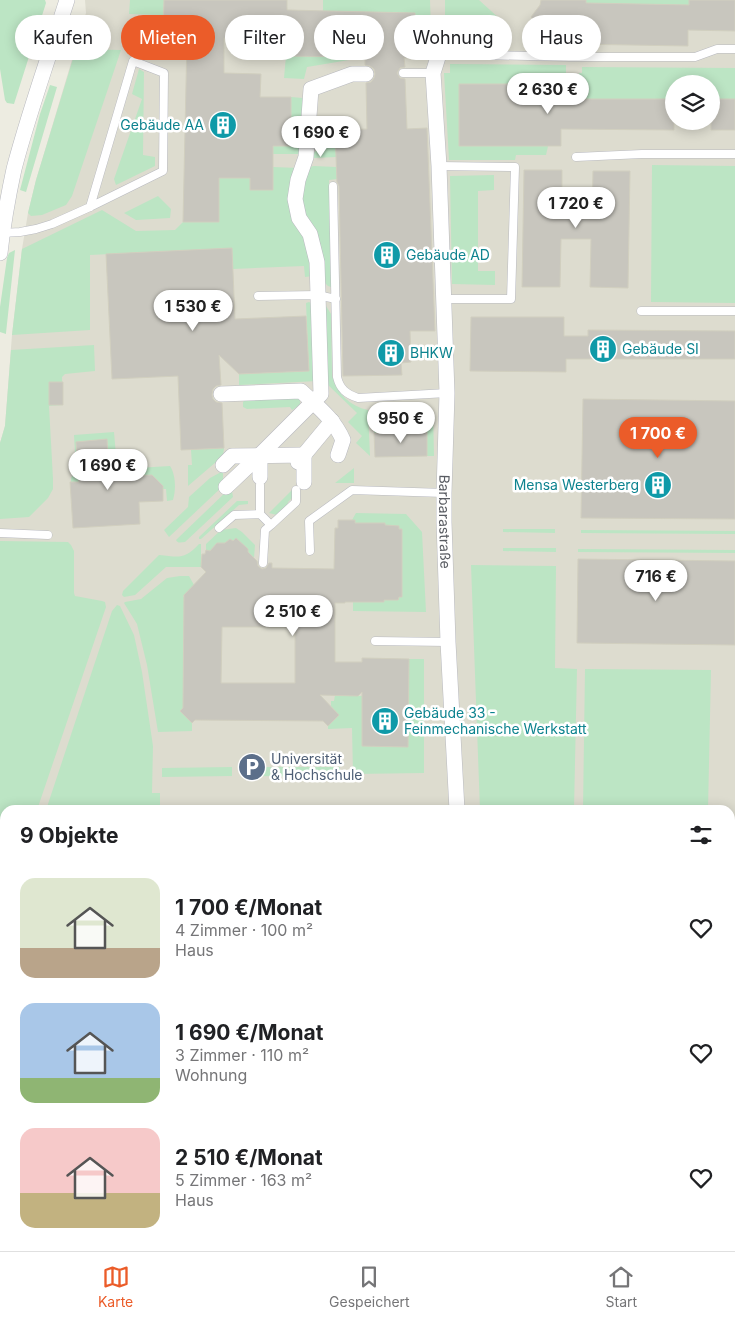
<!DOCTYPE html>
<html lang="de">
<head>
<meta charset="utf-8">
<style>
  body { margin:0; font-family:Inter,sans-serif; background:#f6f6f6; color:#202124; height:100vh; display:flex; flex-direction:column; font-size:19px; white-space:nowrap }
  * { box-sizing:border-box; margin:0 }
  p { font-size:16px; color:#757577 }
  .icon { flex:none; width:28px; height:28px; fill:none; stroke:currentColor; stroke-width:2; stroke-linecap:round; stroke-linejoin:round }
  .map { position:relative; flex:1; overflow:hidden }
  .details { position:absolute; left:0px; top:805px; width:735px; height:446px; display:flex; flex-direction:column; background:#fff; border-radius:15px 15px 0 0; box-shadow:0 2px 12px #0003 }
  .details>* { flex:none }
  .hud { position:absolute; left:15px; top:15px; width:705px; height:45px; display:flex; gap:10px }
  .tools { position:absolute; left:665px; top:75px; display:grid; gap:10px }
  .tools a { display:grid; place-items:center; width:55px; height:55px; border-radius:50%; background:#fff; box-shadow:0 2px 12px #0003; font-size:25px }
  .price { position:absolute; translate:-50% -42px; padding:0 11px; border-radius:18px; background:#fff; color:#222; font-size:16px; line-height:32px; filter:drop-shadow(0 1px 2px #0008) }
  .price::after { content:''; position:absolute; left:50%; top:30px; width:15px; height:11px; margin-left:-8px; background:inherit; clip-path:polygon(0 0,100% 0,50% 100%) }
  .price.on { background:#eb5c29; color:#fff }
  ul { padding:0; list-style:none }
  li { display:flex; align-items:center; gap:15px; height:125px; padding:0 20px }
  li span { display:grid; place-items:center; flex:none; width:140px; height:100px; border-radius:15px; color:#555 }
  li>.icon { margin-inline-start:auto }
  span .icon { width:60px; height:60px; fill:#fffc; stroke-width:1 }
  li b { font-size:21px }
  h2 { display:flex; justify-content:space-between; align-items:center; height:60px; padding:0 20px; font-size:21px }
  .pill { padding:0 18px; border-radius:22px; background:#fff; box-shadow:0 2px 12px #0003; font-size:18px; line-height:45px }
  .pill.on { background:#eb5c29; color:#fff }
  .tab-bar { display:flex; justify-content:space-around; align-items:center; height:70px; border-top:1px solid #e0e0e0; background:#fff; font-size:14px; color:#757577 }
  .tab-bar a { display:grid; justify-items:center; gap:2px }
  .tab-bar .on { color:#eb5c29 }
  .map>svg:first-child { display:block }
  .education { fill:#dddccf; fill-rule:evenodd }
  .green { fill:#bce5c4 }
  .building { fill:#c8c6be; stroke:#d1cfbf; fill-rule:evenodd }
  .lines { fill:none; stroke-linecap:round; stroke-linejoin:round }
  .lane-casing { stroke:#b9bac0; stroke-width:9 }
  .street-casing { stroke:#b9bac0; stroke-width:16 }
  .secondary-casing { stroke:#bcbdc5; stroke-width:22 }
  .lane { stroke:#fff; stroke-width:8 }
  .street { stroke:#fff; stroke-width:15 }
  .secondary { stroke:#fff; stroke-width:21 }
  .labels { text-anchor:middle; stroke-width:5; stroke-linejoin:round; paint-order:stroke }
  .culture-label { font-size:14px; fill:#0d838f; stroke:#fff; text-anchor:start }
  .street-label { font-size:14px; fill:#595c62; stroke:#fff }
  .service-label { font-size:14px; fill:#4e5e75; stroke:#fff; text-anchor:start }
</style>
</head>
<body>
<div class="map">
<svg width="735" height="1251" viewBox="0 0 735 1251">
  <rect width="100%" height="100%" fill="#edece1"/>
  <path class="education" d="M85,0H735V1041H730V810H5V883H0V443L5,426L12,335L22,249L28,213L36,180L86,13ZM674,84H711V121H674Z
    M730,1090H735V1251H707V1246H730Z"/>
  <path class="green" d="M0,0H45L46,3L14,104L7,103L5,100L0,69Z
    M130,0H164L163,15L129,14Z
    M323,0H430L431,30H415V13L323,11Z
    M445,0H479L501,20V33H445Z
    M586,0H689V5L586,3Z
    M129,30L163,31V39H129Z
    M76,49L121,50L72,196L66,205L42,215L31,216L28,213L36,180Z
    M286,56L367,57L307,67L304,79L284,78Z
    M450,64L566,65V73H571V81H561L562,84H459V146H548L546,155H516L515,160H449L444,73H450Z
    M582,67L735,68V99H711V84H674V99H586L585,81H579V73H582Z
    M139,69L144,72L143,155L155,157V166L116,185L114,179L142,99L132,94Z
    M50,85L57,87L26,192L20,190L40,114Z
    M291,97L303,98V154H260L269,146H291Z
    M318,132H328L330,133L327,136L313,145L312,135Z
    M335,133L336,157L314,158L312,154L331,139Z
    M652,165L735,166V303L651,302Z
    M314,166L336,167L337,179L329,180L333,280V285L331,287L328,286L322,280L299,201L309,167Z
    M273,167L299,168L306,235L313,276L305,277L304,266L233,269L231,248L90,255V330L12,335L22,249L102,210L136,231L175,230L183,222H218L219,178H250V190H272Z
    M494,175V190L478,191V271H495V285L452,284L450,176Z
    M158,196L171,209L170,218L136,220L124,213Z
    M15,250L6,333V334L0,332V307L7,258L9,253Z
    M309,302L311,303L317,381L239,385V374L309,371L306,303Z
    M326,306L331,314L332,376C337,394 350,406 368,410L370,456L356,443L362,436L348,422L357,413L324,381Z
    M94,345L95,371L65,374L62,377L63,405L49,406L53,479V489L48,498L29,517L0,519V443L5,426L11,350Z
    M294,395L300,400V405L292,410L290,407L247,409L243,407V402L249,396Z
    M427,407L430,408L433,411L434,456H427L426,432L374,433V409Z
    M114,432L117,467L109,469L107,439L77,442L79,482H71V478L76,471L74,435Z
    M224,448L223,456L188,486V465H192L191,450Z
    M170,466C176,475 176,490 173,500L167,501L166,489H163V485H159V482L152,475L114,477L120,469Z
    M354,468V483H335Z
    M223,471V486L169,537L164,530L188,507L189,497L210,478Z
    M229,489L232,491L233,497L185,542C181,542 178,544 176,540Z
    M292,490H294V496L288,502L287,507L277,515L269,513Z
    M237,501H248V504L239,505L201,539H199V537Z
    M356,513L406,514L422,532L426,612L353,611V602H383L384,599L388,600H398L399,597L402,596V529H399V526H385V523H355V520H352Z
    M236,528L242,532L255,545L254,558L248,563V549L236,538L233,541L230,539L225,543H217L210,551L206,550V544L221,530Z
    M503,529H555V533L503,532Z
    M581,530L735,531V534L581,533Z
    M0,541L68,542L71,545L74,551V593L75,596L102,601L105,602L106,607L37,810H5V873L0,874Z
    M199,544H201V567H166L135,595L124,597L122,595L123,591L159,555C179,557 184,560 199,544Z
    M503,548H556V552L503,551Z
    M578,549L735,550V553L578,552Z
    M471,565L556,566L555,668L577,669L574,810H480Z
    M180,576H189L194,585L183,596L188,601L187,705L180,711L192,723V731L158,732L147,665L137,624L124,603L125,602L141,599L167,578Z
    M117,605L120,606L134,635L142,672L153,746L152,793H160V810H46L112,611Z
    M409,659H424V773L353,774L352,728L328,729V726L339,715L331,706V701H334L335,695L362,696V746L408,747Z
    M585,669L711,670L708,810H583Z
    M232,767V776L162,777V768Z
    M251,767H340V777L251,776Z
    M412,806V810H181V808Z
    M730,880H735V903H730Z
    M730,953H735V1041H730Z
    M730,1112H735V1251H722V1246H730Z
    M441,1246H512L506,1248L505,1251H438Z"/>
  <path class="building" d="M164,0H287V10L415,13V58H404L405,67L400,68L397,73L400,78L405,79L407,129L427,128L435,331H410L411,362L401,363L402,375L343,376L339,186L337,182L335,130L367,129L366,83L371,82L374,78L375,74L374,69L370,66L365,65V57L286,56V39L224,38V73L261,74L260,97H291V146H273V190H250V178H219V222H183L187,39H163Z
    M541,0H586V3L689,5V0H735V31L688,30V46L574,44V38L568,36L556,25L547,33L531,17L540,5Z
    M459,84H562V99H674V130L561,129V146H459Z
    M711,99H735V130H711Z
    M524,170H562V218H592L593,171H630L628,288L590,287L591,239H561L560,287H522Z
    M232,248L235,319L306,316L309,371L239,374L219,355L221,385L216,386L213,389L212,395L213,399L216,402L222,403L224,448L181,450L178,376L112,379L106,254Z
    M471,317H564V336H588V330L735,331V359H566V372L470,371Z
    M49,382H63V405H49Z
    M583,399L735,401V519L581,518Z
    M427,432V456L375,457L374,433Z
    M107,439L109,477L152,475L163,486V501L139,502L140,524L73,528L70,482H79L76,442Z
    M338,520H355V523H385V525L399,526V529H402V597H399L398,600H384V602H345V603H335V662H362V658L409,659L408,747L362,746V692L358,696L320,695L339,715L328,726L323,721L195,720L192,723L180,711L183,708L184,595L206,572L201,567L202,554H205L206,550L210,551L217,543H225L230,539L233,541L236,538L248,549V552L257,561L258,566L262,569L266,568L269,563H272V568L334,569L335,528H338ZM222,627H295V683H221Z
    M578,559L735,561V645L577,643Z"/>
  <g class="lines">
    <g class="lane-casing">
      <path id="lane" d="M439,54L570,57H695L717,49H735
        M403,73H433
        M576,157L642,154H735
        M439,166L515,167L511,299H444
        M333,186L337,377C340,389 346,394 358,398L447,393
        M2,233L20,232L36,229L52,224L90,207L163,171L164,73L133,61L90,207
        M258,296L317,295L336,299
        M641,311H735
        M260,485V514L271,525L265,530L263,563
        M271,525L296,502V490
        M219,528L234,515L260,514
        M0,533L48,535
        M310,551L309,521L352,490L444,493
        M375,641L448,642
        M730,1048H735"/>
    </g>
    <g class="street-casing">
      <g id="street">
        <path id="s1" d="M439,54L433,73L439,166L447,393L444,493V522L448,642L457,810"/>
        <path d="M0,253C3,225 8,197 14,169C29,112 49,56 67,0"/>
        <path d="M221,394L301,391C318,407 334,419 343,440L338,455"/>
        <path d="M298,462L332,421"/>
        <path d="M223,465L232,456L304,455V482"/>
        <path d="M260,477V455"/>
        <path d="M226,487L260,455L321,394L317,262L310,234L299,218L295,199L298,180L306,157L311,89L352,74H366"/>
        <path d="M730,840H735"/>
        <path d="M730,943H735"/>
        <path d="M730,1064H735"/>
        <path d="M0,1079L5,1078"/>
        <path d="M396,1251L399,1246"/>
        <path d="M420,1251L422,1246"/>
      </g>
    </g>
    <g class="secondary-casing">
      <path id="secondary" d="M0,1158L5,1160
        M214,1246L226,1251"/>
    </g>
    <use href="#lane" class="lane"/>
    <use href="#street" class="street"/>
    <use href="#secondary" class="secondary"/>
  </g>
  <defs>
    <g id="building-disc" transform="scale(1.4375)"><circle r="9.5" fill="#0f9aa8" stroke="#fff"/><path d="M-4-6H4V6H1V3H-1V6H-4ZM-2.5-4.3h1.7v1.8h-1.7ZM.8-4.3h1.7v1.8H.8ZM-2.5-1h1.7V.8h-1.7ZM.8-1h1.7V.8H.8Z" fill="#fff"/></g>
    <g id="parking-disc" transform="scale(1.4375)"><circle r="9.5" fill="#5c6f8a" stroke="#fff"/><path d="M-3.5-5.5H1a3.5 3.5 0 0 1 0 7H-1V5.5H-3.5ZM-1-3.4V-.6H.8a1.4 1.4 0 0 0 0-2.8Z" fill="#fff"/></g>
  </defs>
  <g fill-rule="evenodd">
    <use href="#building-disc" x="223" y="125"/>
    <use href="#building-disc" x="387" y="255"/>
    <use href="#building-disc" x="603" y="349"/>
    <use href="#building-disc" x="391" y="353"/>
    <use href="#building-disc" x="658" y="485"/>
    <use href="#building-disc" x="385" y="721"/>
    <use href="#parking-disc" x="252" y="767"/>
  </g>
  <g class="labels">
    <g class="culture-label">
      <text x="204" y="130" text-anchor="end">Gebäude AA</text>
      <text x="406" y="260">Gebäude AD</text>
      <text x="622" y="354">Gebäude SI</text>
      <text x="410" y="358">BHKW</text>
      <text x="639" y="490" text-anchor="end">Mensa Westerberg</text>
      <text x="404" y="718">Gebäude 33 -<tspan x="404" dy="16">Feinmechanische Werkstatt</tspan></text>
    </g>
    <g class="street-label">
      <text dy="5" stroke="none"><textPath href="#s1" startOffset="469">Barbarastraße</textPath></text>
    </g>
    <g class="service-label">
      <text x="271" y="764">Universität<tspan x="271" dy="16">&amp; Hochschule</tspan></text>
    </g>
  </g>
</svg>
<div class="tools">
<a><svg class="icon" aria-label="layers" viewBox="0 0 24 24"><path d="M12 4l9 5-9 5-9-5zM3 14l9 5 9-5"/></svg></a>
</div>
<b class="price" style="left:548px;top:115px">2 630 €</b>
<b class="price" style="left:321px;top:158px">1 690 €</b>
<b class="price" style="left:576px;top:229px">1 720 €</b>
<b class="price" style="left:193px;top:332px">1 530 €</b>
<b class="price" style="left:401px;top:444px">950 €</b>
<b class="price on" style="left:658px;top:459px">1 700 €</b>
<b class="price" style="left:108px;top:491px">1 690 €</b>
<b class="price" style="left:656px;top:602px">716 €</b>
<b class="price" style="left:293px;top:637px">2 510 €</b>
<div class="hud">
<a class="pill">Kaufen</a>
<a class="pill on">Mieten</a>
<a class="pill">Filter</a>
<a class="pill">Neu</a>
<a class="pill">Wohnung</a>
<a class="pill">Haus</a>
</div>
<section class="details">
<h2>9 Objekte<svg class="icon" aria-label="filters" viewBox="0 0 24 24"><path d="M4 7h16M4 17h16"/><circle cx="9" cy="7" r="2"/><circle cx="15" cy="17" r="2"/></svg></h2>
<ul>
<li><span style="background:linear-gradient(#dfe7d0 70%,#b9a48a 0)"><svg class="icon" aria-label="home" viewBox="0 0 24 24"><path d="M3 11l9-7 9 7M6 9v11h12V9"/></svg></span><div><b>1 700 €/Monat</b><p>4 Zimmer · 100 m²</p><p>Haus</p></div><svg class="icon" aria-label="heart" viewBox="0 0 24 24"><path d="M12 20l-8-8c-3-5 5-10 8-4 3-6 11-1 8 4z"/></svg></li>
<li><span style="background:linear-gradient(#a9c7e8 75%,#8fb573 0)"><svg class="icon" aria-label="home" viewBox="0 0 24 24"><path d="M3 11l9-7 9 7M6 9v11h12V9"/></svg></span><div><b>1 690 €/Monat</b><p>3 Zimmer · 110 m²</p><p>Wohnung</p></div><svg class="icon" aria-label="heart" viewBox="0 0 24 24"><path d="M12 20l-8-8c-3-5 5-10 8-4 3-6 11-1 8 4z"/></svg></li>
<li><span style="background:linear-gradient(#f6c9c9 65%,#c2b280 0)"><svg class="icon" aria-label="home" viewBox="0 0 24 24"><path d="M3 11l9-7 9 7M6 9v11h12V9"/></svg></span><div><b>2 510 €/Monat</b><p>5 Zimmer · 163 m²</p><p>Haus</p></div><svg class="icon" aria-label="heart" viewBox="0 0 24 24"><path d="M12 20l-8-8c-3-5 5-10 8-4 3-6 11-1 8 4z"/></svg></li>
</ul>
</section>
</div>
<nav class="tab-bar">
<a class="on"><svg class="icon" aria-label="map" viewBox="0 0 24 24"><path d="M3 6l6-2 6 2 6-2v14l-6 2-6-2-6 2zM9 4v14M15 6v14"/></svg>Karte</a>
<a><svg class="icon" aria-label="saved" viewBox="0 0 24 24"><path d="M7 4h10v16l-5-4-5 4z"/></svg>Gespeichert</a>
<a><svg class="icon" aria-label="home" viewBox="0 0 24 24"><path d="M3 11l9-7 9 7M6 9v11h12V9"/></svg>Start</a>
</nav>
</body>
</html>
